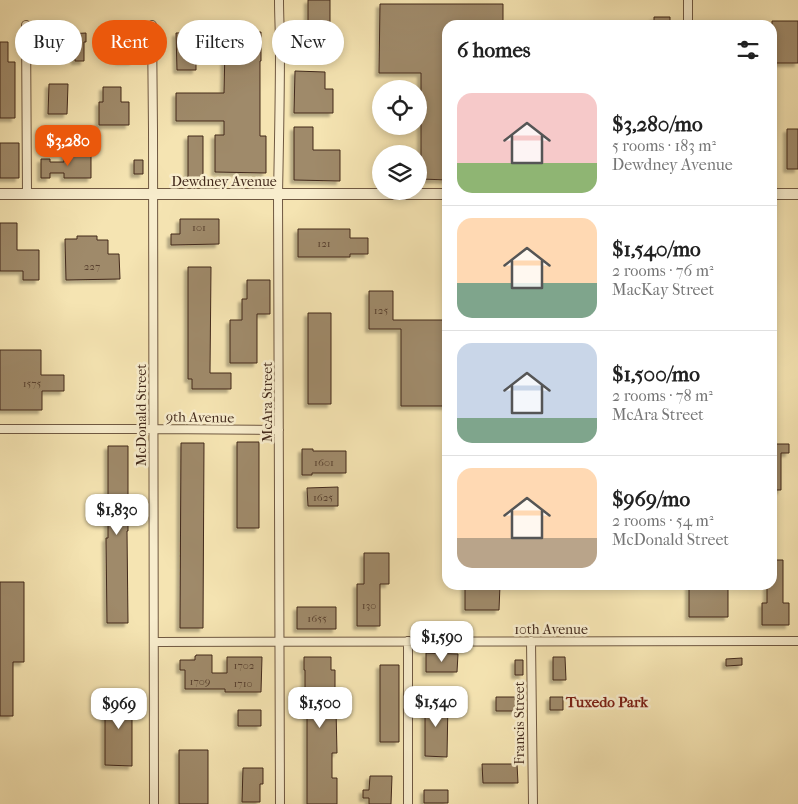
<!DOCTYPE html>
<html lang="en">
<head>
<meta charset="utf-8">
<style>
  body { margin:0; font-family:"IM FELL French Canon",serif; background:#f2f2f2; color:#222; height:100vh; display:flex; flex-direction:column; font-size:19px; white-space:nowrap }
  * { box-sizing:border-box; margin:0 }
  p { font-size:16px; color:#767676 }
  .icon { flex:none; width:28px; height:28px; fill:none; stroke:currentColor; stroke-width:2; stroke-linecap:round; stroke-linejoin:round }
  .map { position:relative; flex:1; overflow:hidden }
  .side { position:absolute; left:442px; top:20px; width:335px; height:570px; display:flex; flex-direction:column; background:#fff; border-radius:15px; box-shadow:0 2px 8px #0003 }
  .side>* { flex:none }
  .banner { position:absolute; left:15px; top:20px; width:352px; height:45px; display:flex; gap:10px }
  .tools { position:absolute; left:372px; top:80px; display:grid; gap:10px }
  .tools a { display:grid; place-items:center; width:55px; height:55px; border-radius:50%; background:#fff; box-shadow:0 2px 8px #0003; font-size:25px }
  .price { position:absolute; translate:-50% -42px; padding:0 11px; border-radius:10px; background:#fff; color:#222; font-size:16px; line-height:32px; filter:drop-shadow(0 1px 2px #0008) }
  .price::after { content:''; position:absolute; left:50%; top:30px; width:15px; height:11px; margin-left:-8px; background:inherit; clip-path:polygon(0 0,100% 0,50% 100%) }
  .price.current { background:#ea580c; color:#fff }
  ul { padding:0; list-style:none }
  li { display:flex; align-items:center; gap:15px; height:125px; padding:0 15px }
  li+li { border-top:1px solid #e0e0e0 }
  li span { display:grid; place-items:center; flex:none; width:140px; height:100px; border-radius:15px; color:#555 }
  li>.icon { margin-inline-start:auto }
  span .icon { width:60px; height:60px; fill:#fffc; stroke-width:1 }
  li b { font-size:21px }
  h2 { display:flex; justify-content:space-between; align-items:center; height:60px; padding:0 15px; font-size:21px }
  .tag { padding:0 18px; border-radius:22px; background:#fff; box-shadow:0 2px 8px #0003; font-size:18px; line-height:45px }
  .tag.current { background:#ea580c; color:#fff }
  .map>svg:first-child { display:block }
  .building { fill:#9f8a6a; stroke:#42291b; filter:url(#shadow) }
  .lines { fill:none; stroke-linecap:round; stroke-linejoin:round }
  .minor-casing { stroke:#6f5841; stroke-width:10 }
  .tertiary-casing { stroke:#6f5841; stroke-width:12 }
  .minor { stroke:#f8edcd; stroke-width:8 }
  .tertiary { stroke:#f8edcd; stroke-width:10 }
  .labels { text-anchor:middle; stroke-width:5; stroke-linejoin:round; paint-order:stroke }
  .number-label { font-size:11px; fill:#59412f }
  .street-label { font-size:14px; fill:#42291b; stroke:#f8edcd }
  .neighbourhood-label { font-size:15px; font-weight:bold; fill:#7a1f14; stroke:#f8edcd }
</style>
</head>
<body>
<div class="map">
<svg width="798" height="804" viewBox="0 0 798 804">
  <defs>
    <filter id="shadow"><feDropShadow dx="-3.5" dy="3.5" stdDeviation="1" flood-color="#0004"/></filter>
  </defs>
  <rect width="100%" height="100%" fill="#f5e4b2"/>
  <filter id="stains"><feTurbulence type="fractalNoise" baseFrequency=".004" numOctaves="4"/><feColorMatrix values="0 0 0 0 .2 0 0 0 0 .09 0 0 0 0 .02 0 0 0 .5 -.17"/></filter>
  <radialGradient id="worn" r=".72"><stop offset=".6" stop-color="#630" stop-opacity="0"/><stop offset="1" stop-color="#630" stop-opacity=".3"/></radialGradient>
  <path class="building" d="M308,0H330V37H308Z
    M380,4H503V25H448V180L421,179V73H379Z
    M654,17H670V25H654Z
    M772,21H798V63H772Z
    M261,32V61H260V136H266V173L215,172V135H224V121H176V93H224L225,47H213V51H196V70H177L176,33Z
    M86,33V42H84V61H75V42H67V34Z
    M0,42H8V62H15V118H0Z
    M125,42H143V51H134L133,61H119V52H121V44H125Z
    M47,43H61V58H47Z
    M295,71L325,72V89H333V113H294Z
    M49,84H68L67,114H48Z
    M103,87H121V102H129V125H99V102H103Z
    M294,127H313V150H340V181L294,180Z
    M787,129H798V169H787Z
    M188,136H203V180H188Z
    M61,138V145H45V139Z
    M0,143H19V178H0Z
    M64,155H91V178H64V173H50V178H41V159H50V162H64Z
    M134,160H143V174H134Z
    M180,219H219V244L171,245V234H180Z
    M0,223H17V250H39V280H23V271H0Z
    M298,229H350V238H368V254H350V257H298Z
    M77,236H97V240H108V254H119L120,279L66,280L65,239H77Z
    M188,267H211L210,373H231V389H192V379H188Z
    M247,280H270V314H257V363H230V320H242V299H247Z
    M369,291H393V320H448V406H401V329H369Z
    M308,313H331V404H308Z
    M0,350H41V375H64V391H42V410H0Z
    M237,442H259V528H237Z
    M181,443H204L203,628H180Z
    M772,444H789V453H781V490H772Z
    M108,446H128V531H127L128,623H107L106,538H108Z
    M302,449H313V451H346V473H312V475H302Z
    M338,487V506H308L307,488Z
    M364,553H389V584H380V626H357V584H364Z
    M772,560H783V603H789V625H762V603H767V585H772Z
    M0,582H24V662H13V716H0Z
    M465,585H500L499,610H465Z
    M689,585H728V617H689Z
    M297,607H336V629H297Z
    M426,653L458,654L457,672H426Z
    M196,655H212V673H227V657H262L261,692H225V689H185V670H180V660H195V656H196Z
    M304,657H331V670H335V695H340V709H336L337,753H332V778H337V804H307V709H298V695H305V670H304Z
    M553,657H565L566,680H553Z
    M742,658V665L726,666V659Z
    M515,660H523V675H515Z
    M380,665H399V742H380Z
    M105,695H132V766L105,765Z
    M496,697H523V711H496Z
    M550,697H563V710H550Z
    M425,700H448L447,757L425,756Z
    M238,710H261V726H238Z
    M179,750H208V804H179Z
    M482,764H517L518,783H483Z
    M243,768H263V784H260V802H242Z
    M370,776H392L391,804H369V798H363V790H369Z
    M424,790H448V803H424Z"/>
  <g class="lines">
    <g class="minor-casing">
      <path id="minor" d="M279,0C279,16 280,31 280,47C280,96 279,145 278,194L280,804
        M688,0V25
        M26,25L27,194
        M152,25L153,130L154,804
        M0,429H154L279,430
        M408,641V804
        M531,641L533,804
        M154,642L798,641"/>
    </g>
    <g class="tertiary-casing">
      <path id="tertiary" d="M0,194H448
        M772,194H798"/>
    </g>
    <use href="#minor" class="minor"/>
    <use href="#tertiary" class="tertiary"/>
  </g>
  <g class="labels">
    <g class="number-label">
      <text x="199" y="231">101</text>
      <text x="324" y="247">121</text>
      <text x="92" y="270">227</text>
      <text x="381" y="314">125</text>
      <text x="32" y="387">1575</text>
      <text x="324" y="466">1601</text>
      <text x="323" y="501">1625</text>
      <text x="369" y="609">130</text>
      <text x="317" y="622">1655</text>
      <text x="244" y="669">1702</text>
      <text x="200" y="685">1709</text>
      <text x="243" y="687">1710</text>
    </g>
    <g class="street-label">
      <text x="224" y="186">Dewdney Avenue</text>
      <text transform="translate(267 402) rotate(-90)" y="5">McAra Street</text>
      <text transform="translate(141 415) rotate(-90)" y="5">McDonald Street</text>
      <text transform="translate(200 417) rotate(1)" y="5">9th Avenue</text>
      <text x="551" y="634">10th Avenue</text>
      <text transform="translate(519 723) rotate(-90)" y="5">Francis Street</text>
    </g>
    <g class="neighbourhood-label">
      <text x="607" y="707">Tuxedo Park</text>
    </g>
  </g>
  <rect width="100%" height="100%" filter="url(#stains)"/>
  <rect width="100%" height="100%" fill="url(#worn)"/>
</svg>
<div class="tools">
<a><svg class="icon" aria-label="locate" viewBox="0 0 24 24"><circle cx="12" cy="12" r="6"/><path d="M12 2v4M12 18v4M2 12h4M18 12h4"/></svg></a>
<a><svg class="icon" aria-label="layers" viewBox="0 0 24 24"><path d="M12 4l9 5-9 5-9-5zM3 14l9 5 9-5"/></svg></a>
</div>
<b class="price current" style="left:68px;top:167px">$3,280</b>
<b class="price" style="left:117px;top:536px">$1,830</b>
<b class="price" style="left:442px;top:663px">$1,590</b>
<b class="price" style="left:436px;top:728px">$1,540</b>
<b class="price" style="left:320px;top:729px">$1,500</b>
<b class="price" style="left:119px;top:730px">$969</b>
<div class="banner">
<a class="tag">Buy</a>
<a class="tag current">Rent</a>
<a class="tag">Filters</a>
<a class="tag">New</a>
</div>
<section class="side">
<h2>6 homes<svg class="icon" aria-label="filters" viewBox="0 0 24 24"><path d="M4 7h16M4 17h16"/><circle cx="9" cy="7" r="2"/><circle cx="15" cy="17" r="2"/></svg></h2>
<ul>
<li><span style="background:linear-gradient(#f6c9c9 70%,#8fb573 0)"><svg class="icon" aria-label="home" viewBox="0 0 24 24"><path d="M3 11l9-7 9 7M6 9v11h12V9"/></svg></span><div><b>$3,280/mo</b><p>5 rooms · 183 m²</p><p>Dewdney Avenue</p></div></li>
<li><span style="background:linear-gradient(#ffd9b3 65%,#7fa58c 0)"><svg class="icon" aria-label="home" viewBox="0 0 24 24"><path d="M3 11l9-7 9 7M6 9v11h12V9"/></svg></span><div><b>$1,540/mo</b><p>2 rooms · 76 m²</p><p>MacKay Street</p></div></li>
<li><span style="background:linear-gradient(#c9d6e8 75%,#7fa58c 0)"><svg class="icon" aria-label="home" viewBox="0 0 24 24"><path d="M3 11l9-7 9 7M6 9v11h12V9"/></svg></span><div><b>$1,500/mo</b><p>2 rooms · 78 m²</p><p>McAra Street</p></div></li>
<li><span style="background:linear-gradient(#ffd9b3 70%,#b9a48a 0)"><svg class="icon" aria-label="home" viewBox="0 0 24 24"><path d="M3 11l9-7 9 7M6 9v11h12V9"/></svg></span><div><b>$969/mo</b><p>2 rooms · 54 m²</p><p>McDonald Street</p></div></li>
</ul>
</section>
</div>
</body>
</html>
